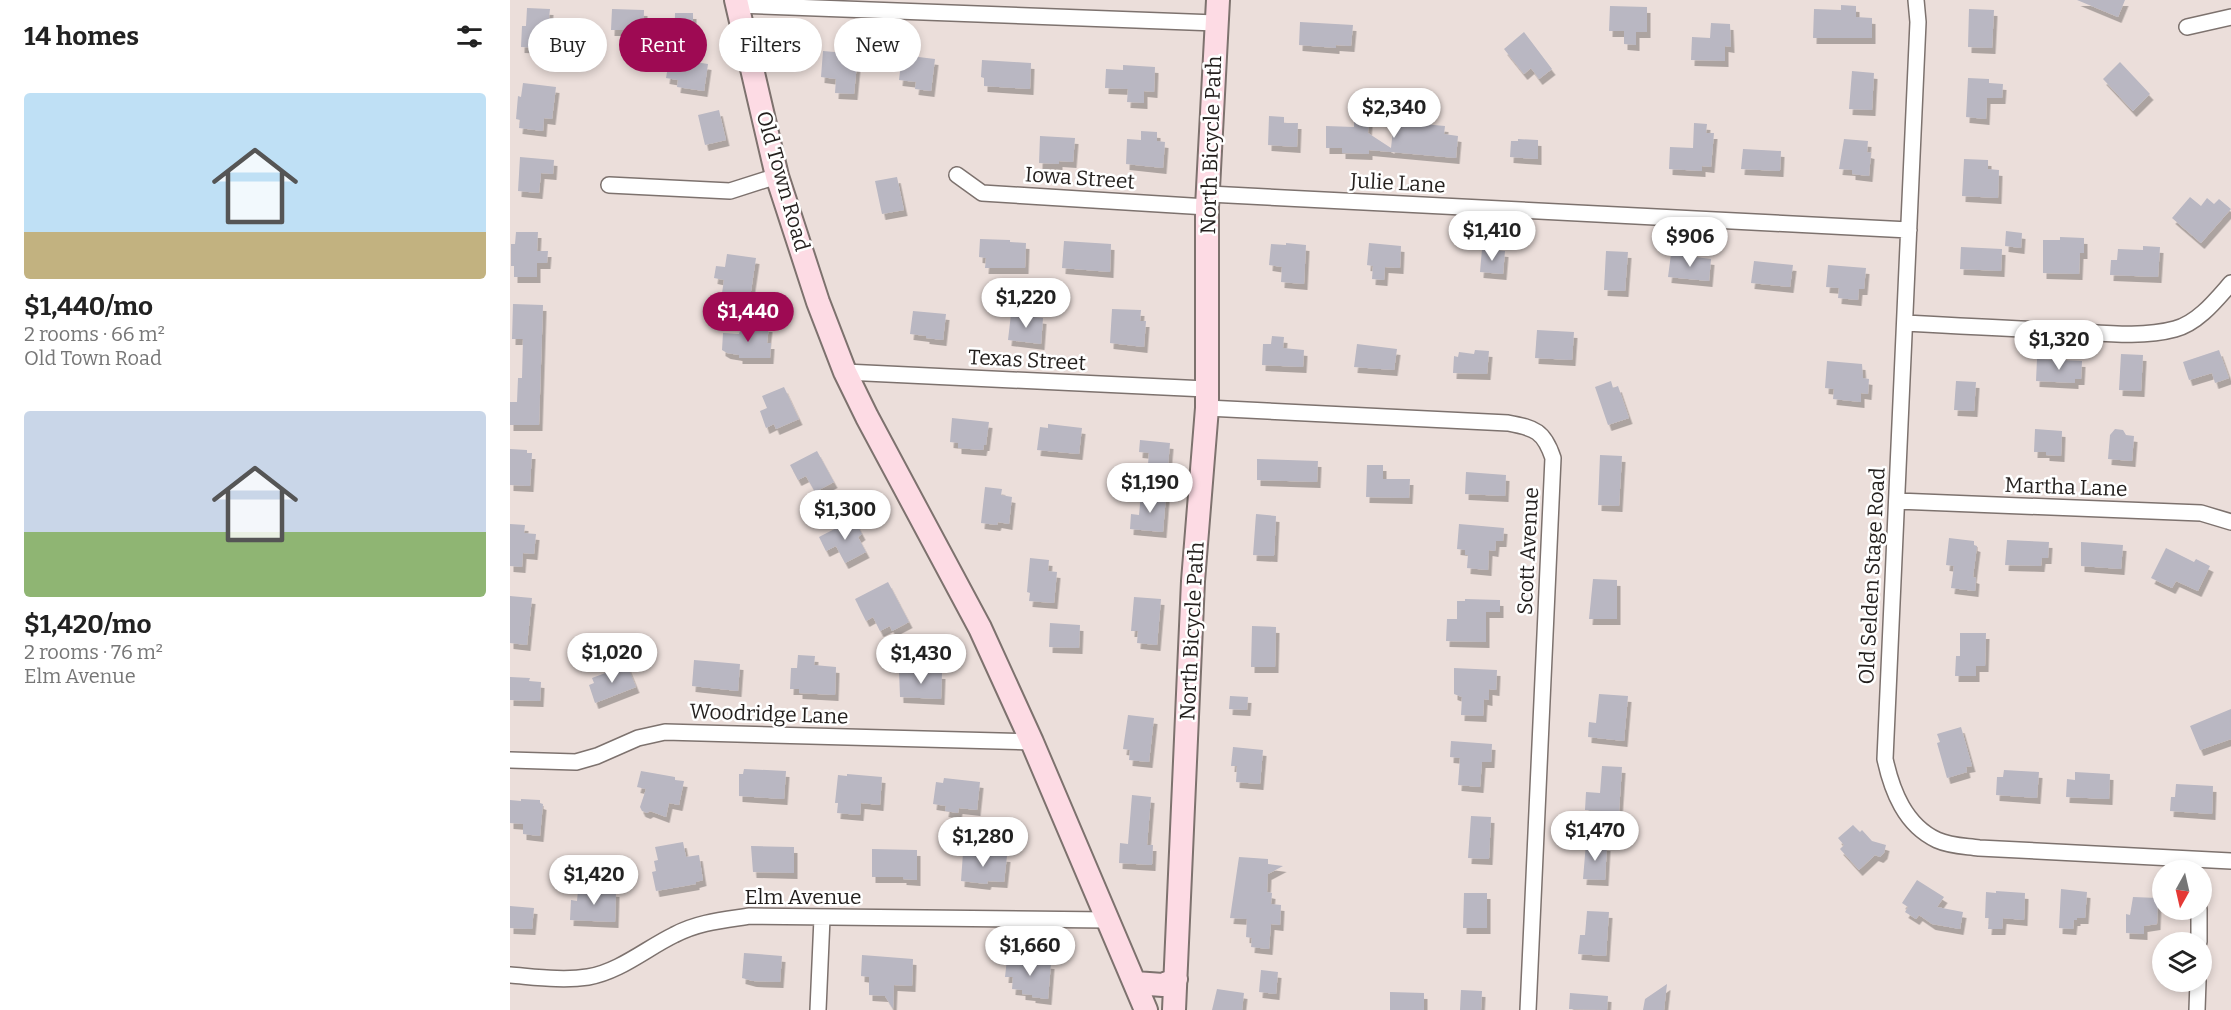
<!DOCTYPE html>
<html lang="en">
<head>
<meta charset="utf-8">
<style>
  body { margin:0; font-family:Bitter,serif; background:#f2f2f2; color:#222; height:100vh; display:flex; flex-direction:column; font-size:22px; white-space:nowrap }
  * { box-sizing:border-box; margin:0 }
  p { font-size:20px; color:#767676 }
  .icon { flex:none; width:33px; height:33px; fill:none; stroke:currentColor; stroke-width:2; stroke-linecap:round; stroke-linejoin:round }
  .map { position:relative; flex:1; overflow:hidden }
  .drawer { display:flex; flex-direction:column; background:#fff; width:510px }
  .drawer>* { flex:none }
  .banner { position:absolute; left:18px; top:18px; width:570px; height:54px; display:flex; gap:12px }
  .needle { width:39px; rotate:188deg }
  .fabs { position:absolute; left:1642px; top:860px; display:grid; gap:12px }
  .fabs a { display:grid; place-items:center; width:60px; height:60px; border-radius:50%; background:#fff; box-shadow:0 3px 9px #0003; font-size:30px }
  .price { position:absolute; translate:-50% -51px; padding:0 14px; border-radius:21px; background:#fff; color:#222; font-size:20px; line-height:39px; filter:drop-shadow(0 2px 3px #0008) }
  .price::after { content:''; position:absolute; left:50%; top:36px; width:18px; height:14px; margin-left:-9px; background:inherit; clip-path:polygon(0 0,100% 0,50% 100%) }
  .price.on { background:#9e0a53; color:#fff }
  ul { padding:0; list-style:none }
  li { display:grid; align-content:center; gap:12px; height:318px; padding:0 24px }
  li span { display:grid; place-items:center; height:186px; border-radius:6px; color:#555 }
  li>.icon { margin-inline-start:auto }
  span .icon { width:108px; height:108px; fill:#fffc; stroke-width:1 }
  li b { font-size:26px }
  h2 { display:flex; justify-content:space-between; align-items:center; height:72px; padding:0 24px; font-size:26px }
  .pill { padding:0 21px; border-radius:27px; background:#fff; box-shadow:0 3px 9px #0003; font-size:21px; line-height:54px }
  .pill.on { background:#9e0a53; color:#fff }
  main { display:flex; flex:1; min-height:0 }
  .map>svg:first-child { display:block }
  .building { fill:#b9b7c2; filter:url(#shadow) }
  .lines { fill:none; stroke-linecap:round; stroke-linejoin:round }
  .street-casing { stroke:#7d726e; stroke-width:18 }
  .secondary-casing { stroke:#7d726e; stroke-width:26 }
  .street { stroke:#fff; stroke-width:15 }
  .secondary { stroke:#fddbe4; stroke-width:22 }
  .labels { text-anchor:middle; stroke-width:5; stroke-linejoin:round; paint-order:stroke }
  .street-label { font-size:21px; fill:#231f1d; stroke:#fff }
</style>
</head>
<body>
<main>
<section class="drawer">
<h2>14 homes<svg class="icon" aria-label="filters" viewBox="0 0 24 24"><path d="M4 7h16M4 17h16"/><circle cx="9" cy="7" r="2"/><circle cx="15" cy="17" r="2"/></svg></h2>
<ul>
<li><span style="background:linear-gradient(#bfe0f5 75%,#c2b280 0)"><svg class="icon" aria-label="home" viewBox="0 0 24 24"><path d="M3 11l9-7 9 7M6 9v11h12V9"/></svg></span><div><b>$1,440/mo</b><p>2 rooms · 66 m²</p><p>Old Town Road</p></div></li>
<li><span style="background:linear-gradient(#c9d6e8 65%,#8fb573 0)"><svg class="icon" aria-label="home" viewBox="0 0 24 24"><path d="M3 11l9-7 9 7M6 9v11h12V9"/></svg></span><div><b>$1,420/mo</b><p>2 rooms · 76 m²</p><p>Elm Avenue</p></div></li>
</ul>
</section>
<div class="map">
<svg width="1721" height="1010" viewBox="0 0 1721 1010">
  <defs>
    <filter id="shadow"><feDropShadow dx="3.5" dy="6" stdDeviation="0" flood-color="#0004"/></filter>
  </defs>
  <rect width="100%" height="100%" fill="#ebdeda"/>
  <path class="building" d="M1567,0H1615L1608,17Z
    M1331,5L1346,6V17L1362,18V38H1303L1304,9L1331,10Z
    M1100,6L1137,7V32H1126V45L1114,44V31H1099Z
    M17,8L40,9L39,18L45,19V38L38,37L37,48L11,47L12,26H16Z
    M102,9L134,10L133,40L113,39V30H101Z
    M1459,9L1484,10L1482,48L1458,47Z
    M165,13H183V27L185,28V62L198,64L194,91L167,87L168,80L156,78L158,66L164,67Z
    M790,22L843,25L841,46L826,45V48L789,45Z
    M1201,23L1220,24L1221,47L1215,46V61L1181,60L1182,37L1200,38Z
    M1014,32L1042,69L1029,79L1021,68L1014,74L994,49Z
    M313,51L348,54L344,94L325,93L326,79L311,77Z
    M392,55L425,59L421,91L405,89L406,82L389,80Z
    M472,60L521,63L520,89L474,86V78L471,77Z
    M1610,62L1640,94L1623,111L1593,79Z
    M613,65L645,67L644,92L634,91V103L617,102L618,89L595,88L596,69L613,70Z
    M1342,71L1364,73L1362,110L1339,109Z
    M1458,78L1479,79V83L1493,84L1492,98H1477L1476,119L1456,117Z
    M13,83L46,87L42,119L34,118L33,131L9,128L10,120L6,119L8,96L11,97Z
    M209,110L216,140L195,145L188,115Z
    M885,112L900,114L899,121L902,123L935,126L934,134L948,136L946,158L859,150V154L832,153V148H816V126L844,127V121H859L858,133L881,148Z
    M759,116L774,117V123H788L787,147L758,145Z
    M1184,123L1197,124L1196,133H1204L1201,167L1192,166V171L1159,169L1160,147L1183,148Z
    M631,131L647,132V141L655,142L653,168L616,164L617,139L631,140Z
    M530,136L565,138L563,162L549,161V164L529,163Z
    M1008,139L1028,140V159L1000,157L1001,141H1008Z
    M1334,139L1358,141L1357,152L1361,153L1359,176L1342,174V170L1329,169Z
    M1233,149L1271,151L1270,171L1231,169Z
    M10,157L44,160L43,174L31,173L29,193L8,191Z
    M1454,159L1478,160V169L1489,170L1488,198L1452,196Z
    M387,177L394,210L372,214L365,181Z
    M1680,197L1691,206L1697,198L1704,204L1709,199L1721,209L1691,243L1662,218Z
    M1496,231L1512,233L1511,248L1495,246Z
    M6,232H28L27,251H38L37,263H27V277H4V266H1V244H5Z
    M1550,237L1574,238V253H1570L1569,274L1533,273V240H1550Z
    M470,239L500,240V242L516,243L515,268H475L476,258L469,257Z
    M554,241L601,244L600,272L552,268Z
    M776,243L796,245L794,284L771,282L772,267L759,265L761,244L776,245Z
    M859,243L891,246L890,268L875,267L874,280L862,279L863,266L857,265Z
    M1633,246L1650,247L1648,277L1600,275L1601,260H1607L1608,249L1633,250Z
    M1451,247L1492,249L1491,271L1450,269Z
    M972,249L995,251L993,274L970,272Z
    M1096,251L1118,252L1115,291L1094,290Z
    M217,254L246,258L240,298L212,293L214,280L204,278L206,266L215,267Z
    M1161,254L1201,259L1199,281L1158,277Z
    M1244,261L1283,265L1280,287L1241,283Z
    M1318,265L1356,268L1354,289H1349L1348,300L1328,298L1329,288L1316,287Z
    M3,304L33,305L29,425H0V402H7L8,378H12L13,339H2Z
    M602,309L631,310L630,321H636L634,347L600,343Z
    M403,311L436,314L433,340L416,338V336L400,334Z
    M501,314L533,318L531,344L498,340Z
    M240,325L259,326L257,343H261L260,358H229V355L217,353L212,350L213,333L229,334L230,331H235L236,326Z
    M1027,330L1064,332L1062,360L1025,358Z
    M762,336L774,337L773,348L794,350L793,367L752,365L753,344H761Z
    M847,344L887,349L884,370L844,367Z
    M965,350L979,351L977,374L943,373L944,356L948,357L949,352L964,354Z
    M1709,350L1719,378L1705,383L1702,373L1679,380L1673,362Z
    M1611,354L1633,355L1631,391L1609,390Z
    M1527,359L1572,361L1571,379H1565V383L1526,381Z
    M1317,361L1352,364L1353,378L1359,379L1358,394L1351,393V402L1323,399L1324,389L1315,388Z
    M1101,381L1103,388L1108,386L1119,418L1098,425L1085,387Z
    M1446,381L1466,382L1464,411L1444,410Z
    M274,387L289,419L266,429L264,424L256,428L250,411L257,408L252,396Z
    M442,418L479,422L476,445H474L473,450L448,448V443L440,442Z
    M538,424L572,428L569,454L527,450L530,427L538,428Z
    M1525,429L1552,431L1551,456L1536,455V452H1524Z
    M1605,429L1613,430L1616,435L1624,436L1622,461L1598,459L1600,435Z
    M630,440L660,443L658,466L638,464L639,453L629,452Z
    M0,449L17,450V453H22L20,486L0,485Z
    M307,451L324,482L305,492L296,476L288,480L280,465Z
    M1090,455L1112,456L1109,506L1088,505Z
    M747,459L808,461L807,482L747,480Z
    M857,465H873V479H900L899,498L856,497Z
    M956,472L996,475L995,496L955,494Z
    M475,487L492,489L491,495L502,497L499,524L488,522L487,525L471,523Z
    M631,493L656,496L653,532L620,529L621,514L629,515Z
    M746,514L766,516L764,556L743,555Z
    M344,519L352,534L348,537L356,552L335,563L326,546L316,551L309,537Z
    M0,524L15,525L14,533L26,534L24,554L13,553L12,567L0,566Z
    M949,524L994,528L993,541H986L985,551L979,550L978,570L957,568L958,555H955V550L947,549Z
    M1439,538L1464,541V545L1467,546L1463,577L1466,578L1465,591L1441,588L1444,566L1436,565Z
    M1497,540L1539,542L1538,558H1532L1531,566L1495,565Z
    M1571,542L1613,545L1611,569L1571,566Z
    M1656,548L1684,562L1686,559L1700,566L1688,591L1666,581L1662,588L1641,578Z
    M520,558L539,560L538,571L547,572L544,603L519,601L520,593L517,592Z
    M1083,579L1107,580V619H1079Z
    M378,582L399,622L382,631L380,626L370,631L363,617L356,621L345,599Z
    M0,596L22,598L17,645L0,643Z
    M624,597L651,599L647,645L627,643L628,631H621Z
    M955,599L990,600V612H976V642L936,641L937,619H947V601H955Z
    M540,623L570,625L569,648L539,647Z
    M742,626L766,627L765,667H741Z
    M1450,633H1476L1475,666H1466V676H1445L1446,656H1450Z
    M288,655L305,656L304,665L326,667L325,695L289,693V689H280L281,668H287Z
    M184,660L230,664L228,691L182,686Z
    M117,665L126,687L85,703L79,685L84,683L82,678Z
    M944,668L987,670L986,690L979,689V700L974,699L973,716L951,715L952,697L944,694Z
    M389,671L432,673L431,699L390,697Z
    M0,677L20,678L19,681L31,682L30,701L0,700Z
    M1089,694L1118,696L1114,741L1078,737L1079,722L1086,723Z
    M720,696L738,697L737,710L719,709Z
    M1721,709V739L1690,750L1680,726Z
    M618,715L644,718L639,762L619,760L620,750L613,749Z
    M1451,727L1462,766L1456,767L1457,772L1437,778L1427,743L1430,742L1427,734Z
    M941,741L982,744L981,762H972L970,787L948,785L950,758L940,757Z
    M723,747L753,750L750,784L726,782L727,766H721Z
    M1092,766L1112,767L1109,812L1075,810L1076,792L1090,793Z
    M234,769L276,771L274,799L229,796V774H233Z
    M1494,770L1529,772L1527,798L1486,795L1487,777H1493Z
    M131,771L165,777V780L174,781L169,805L159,803L156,817L140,811L137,813L132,811L130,807L136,789L127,787Z
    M1565,772L1600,774L1599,799L1556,797L1557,779L1565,780Z
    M337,774L372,777L370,805L351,803L350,815L327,813L328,803H325L328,775L337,776Z
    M434,778L470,782L467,810L449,808L448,813L435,811L436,806L423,804L426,782L433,783Z
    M1666,784L1703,786L1702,814L1660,811L1661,797H1665Z
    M622,795L641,797L637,845H643L642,865L609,863L610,843L618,844Z
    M11,799L30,800V803L33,804L30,836L13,834V824L0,823V800L11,801Z
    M961,816L981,817L979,859L958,858Z
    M1343,825L1350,832L1352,830L1362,841L1376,845L1374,853L1370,857L1365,855L1349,870L1330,849L1334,845L1328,838Z
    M173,842L176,857L189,855L193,880L186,882V884L146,891L142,872L146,871L144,861L148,860L145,847Z
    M1076,843L1097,845L1095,880L1073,879Z
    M241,846L284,847V873L243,872Z
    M362,849L407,850V880L393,879V877H362Z
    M453,853L497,856L494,882L478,881L477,884L451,881Z
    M729,857L758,859V864L773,866L758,874L757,892L762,893L761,904L771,905L770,925L761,924L759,949L741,947L742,938L736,937L737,919L720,918Z
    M1407,880L1434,897L1427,907L1453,912L1450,929L1422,924L1409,915L1406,919L1395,912L1398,907L1392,903Z
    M77,889L106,891L105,922L60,920L61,900L67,901L68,891L77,892Z
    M1551,889L1577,892L1575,918H1567V920H1564L1563,929L1549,928Z
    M1486,891L1515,893L1514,920L1493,918L1492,929H1478L1479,918H1475L1476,892L1486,893Z
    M954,893H977V928H953Z
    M1623,897L1648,898L1647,924L1634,926V934L1616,933V914L1620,915Z
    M0,906L24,908L22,929L0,928Z
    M1077,911L1099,912L1096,956L1068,954L1070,935H1075Z
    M234,953L272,956L270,982L243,981L232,978Z
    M352,955L403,959L402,986L384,985L383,1009L375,996L359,995V977L351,976Z
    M497,959L541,963L538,999L522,997V995L512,994V990L502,989L503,977H495Z
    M751,970L768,972L766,994L749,992Z
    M1157,984L1154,1010H1133L1135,999Z
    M707,989L734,993L732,1010H702Z
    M951,990L972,991L971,1010H950Z
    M880,992L914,993V1010H880Z
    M1060,993L1098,996L1097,1010L1059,1009Z"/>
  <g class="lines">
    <g class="street-casing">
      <path id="street" d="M1406,0L1408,22L1375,759C1382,791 1395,825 1427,840C1440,846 1455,846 1469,848L1721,861
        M227,5L706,23
        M1677,27L1721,17
        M447,175L472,193L697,207
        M99,185L220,191L267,176
        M699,194L1399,230
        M1395,323C1450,326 1505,329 1560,331C1594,333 1632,338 1665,329C1688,323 1706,300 1721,283
        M335,372L696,389
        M697,408L998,423C1025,428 1034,431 1043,458L1018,1010
        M1387,501L1691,513L1721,522
        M0,760L66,762L87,756L128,738L155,732L522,742
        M1689,942V909
        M0,975C25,977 53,981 78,977C109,972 137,948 164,935C188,922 214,920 240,916L598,920
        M308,1010L312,918
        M1687,1010L1688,981"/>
    </g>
    <g class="secondary-casing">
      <path id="secondary" d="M226,0L267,176L308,302L335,372L357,417L470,628L522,742L636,1010
        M625,983L653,985L666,979
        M664,1010L683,581L697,408V207L708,0"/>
    </g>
    <use href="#street" class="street"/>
    <use href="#secondary" class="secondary"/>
  </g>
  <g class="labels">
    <g class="street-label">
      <text transform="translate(701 145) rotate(-88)" y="7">North Bicycle Path</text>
      <text transform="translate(570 178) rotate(4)" y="7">Iowa Street</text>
      <text transform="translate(273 181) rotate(74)" y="7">Old Town Road</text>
      <text transform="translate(888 183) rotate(3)" y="7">Julie Lane</text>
      <text transform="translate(517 360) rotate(3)" y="7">Texas Street</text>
      <text transform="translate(1556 487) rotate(2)" y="7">Martha Lane</text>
      <text transform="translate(1018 551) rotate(-87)" y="7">Scott Avenue</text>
      <text transform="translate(1362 576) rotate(-87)" y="7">Old Selden Stage Road</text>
      <text transform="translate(682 631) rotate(-87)" y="7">North Bicycle Path</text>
      <text transform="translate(259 714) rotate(2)" y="7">Woodridge Lane</text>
      <text x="293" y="904">Elm Avenue</text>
    </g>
  </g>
</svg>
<div class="fabs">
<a><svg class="needle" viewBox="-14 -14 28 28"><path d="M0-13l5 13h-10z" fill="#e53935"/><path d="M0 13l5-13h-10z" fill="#767676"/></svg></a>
<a><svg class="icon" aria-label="layers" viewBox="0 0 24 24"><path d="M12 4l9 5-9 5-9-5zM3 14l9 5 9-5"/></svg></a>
</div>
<b class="price" style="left:884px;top:139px">$2,340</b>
<b class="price" style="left:982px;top:262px">$1,410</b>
<b class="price" style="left:1180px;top:268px">$906</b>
<b class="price" style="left:516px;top:329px">$1,220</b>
<b class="price on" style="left:238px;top:343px">$1,440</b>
<b class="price" style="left:1549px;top:371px">$1,320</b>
<b class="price" style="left:640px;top:514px">$1,190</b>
<b class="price" style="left:335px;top:541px">$1,300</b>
<b class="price" style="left:102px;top:684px">$1,020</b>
<b class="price" style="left:411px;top:685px">$1,430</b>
<b class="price" style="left:1085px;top:862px">$1,470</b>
<b class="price" style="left:473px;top:868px">$1,280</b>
<b class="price" style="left:84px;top:906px">$1,420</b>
<b class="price" style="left:520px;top:977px">$1,660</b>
<div class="banner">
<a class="pill">Buy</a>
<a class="pill on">Rent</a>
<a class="pill">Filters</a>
<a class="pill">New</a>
</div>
</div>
</main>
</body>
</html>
